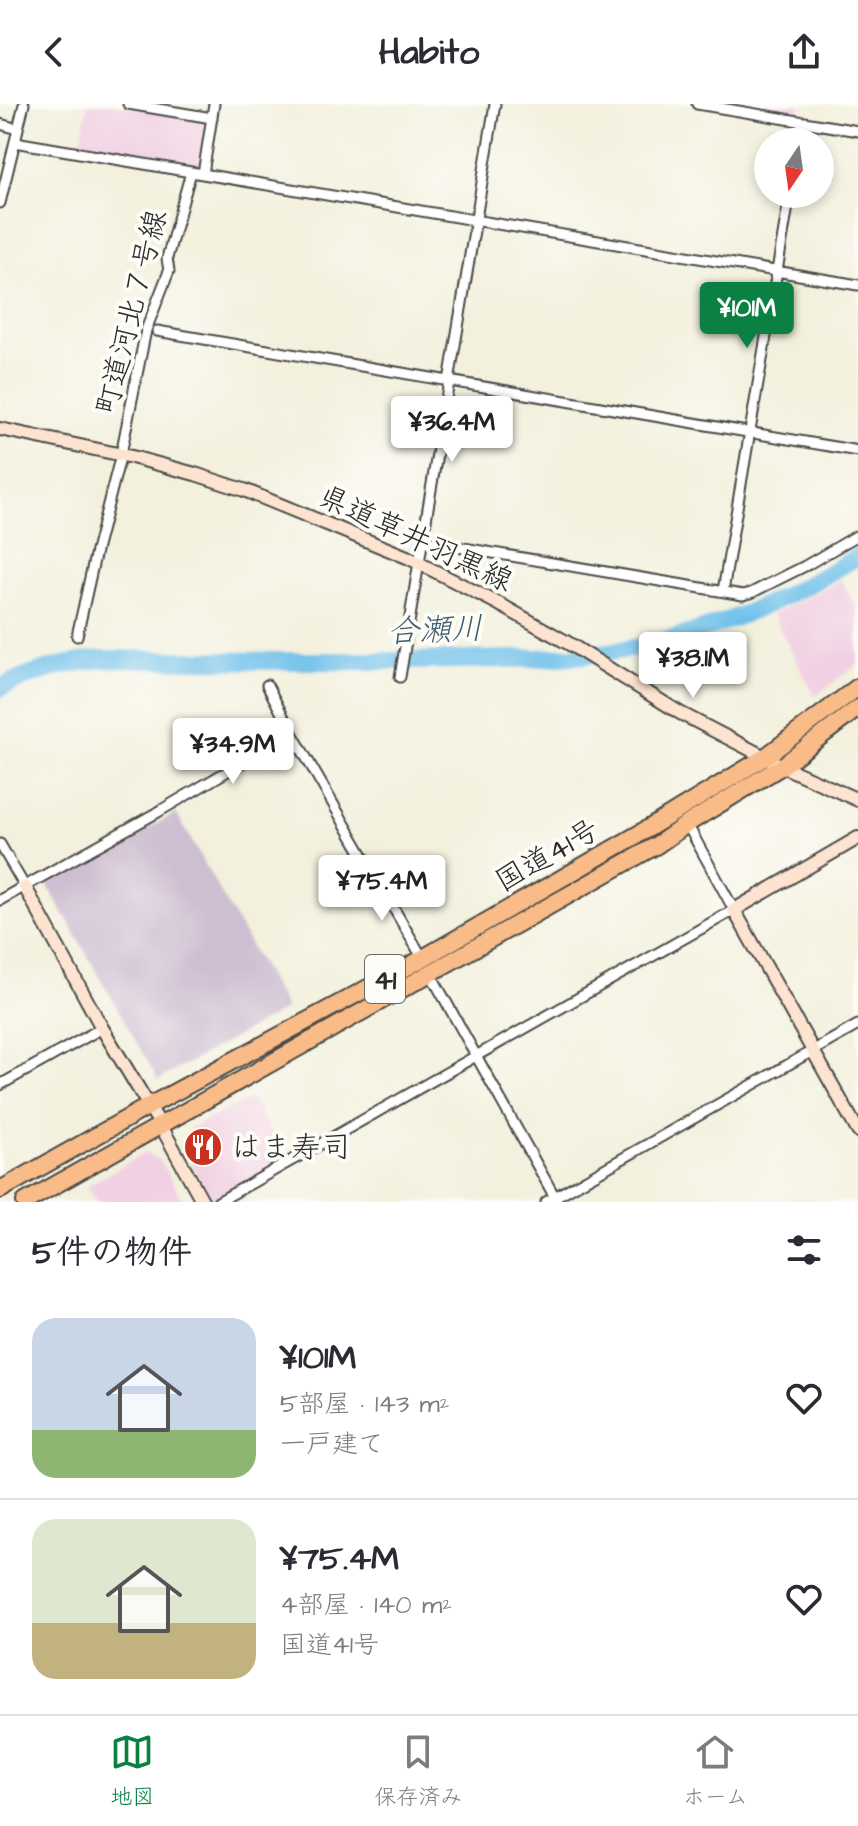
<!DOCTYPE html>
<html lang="ja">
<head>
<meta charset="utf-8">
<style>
  body { margin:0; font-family:"Architects Daughter","Klee One",sans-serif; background:#f2f2f3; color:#2b2b33; height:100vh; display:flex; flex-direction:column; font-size:30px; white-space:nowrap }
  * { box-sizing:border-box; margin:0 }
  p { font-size:26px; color:#7c7c81 }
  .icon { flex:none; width:44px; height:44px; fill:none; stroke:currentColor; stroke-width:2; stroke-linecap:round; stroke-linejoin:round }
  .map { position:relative; height:1098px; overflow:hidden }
  .sheet { display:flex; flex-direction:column; background:#fff; flex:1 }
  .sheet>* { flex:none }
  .needle { width:52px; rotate:193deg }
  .fabs { position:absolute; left:754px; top:24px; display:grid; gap:16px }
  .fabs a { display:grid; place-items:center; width:80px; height:80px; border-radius:50%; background:#fff; box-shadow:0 4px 12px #0003; font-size:40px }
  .price { position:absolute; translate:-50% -68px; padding:0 18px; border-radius:8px; background:#fff; color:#222; font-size:26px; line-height:52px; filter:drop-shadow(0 2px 4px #0008) }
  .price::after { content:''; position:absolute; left:50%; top:48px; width:24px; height:18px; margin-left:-12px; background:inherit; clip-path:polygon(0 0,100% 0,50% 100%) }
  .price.on { background:#0b8043; color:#fff }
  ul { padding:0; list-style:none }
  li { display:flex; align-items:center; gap:24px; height:200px; padding:0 32px }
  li+li { border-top:2px solid #e1e1e2 }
  li span { display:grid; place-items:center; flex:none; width:224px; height:160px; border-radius:24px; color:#555 }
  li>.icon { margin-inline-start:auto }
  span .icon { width:96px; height:96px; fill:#fffc; stroke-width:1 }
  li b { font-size:34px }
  h2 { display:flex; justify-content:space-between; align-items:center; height:96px; padding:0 32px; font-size:34px }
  header { display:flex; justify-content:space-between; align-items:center; height:104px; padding:0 32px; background:#fff; font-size:36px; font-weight:800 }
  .dock { display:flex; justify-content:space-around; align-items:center; height:112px; border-top:2px solid #e1e1e2; background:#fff; font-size:22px; color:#7c7c81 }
  .dock a { display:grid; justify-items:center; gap:4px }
  .dock .on { color:#0b8043 }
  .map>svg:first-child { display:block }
  .built { fill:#f1d0e3 }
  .industrial { fill:#cebed1 }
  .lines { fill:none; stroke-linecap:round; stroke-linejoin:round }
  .river { stroke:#6ec0ea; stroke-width:18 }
  .street-casing { stroke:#494946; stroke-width:13 }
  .secondary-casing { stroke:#494946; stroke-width:16 }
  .highway-casing { stroke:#494946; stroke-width:20 }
  .street { stroke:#fff; stroke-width:9 }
  .secondary { stroke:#fde4d0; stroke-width:12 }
  .highway { stroke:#f9bc89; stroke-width:16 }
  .labels { text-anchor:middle; stroke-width:8; stroke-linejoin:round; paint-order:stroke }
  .shield { fill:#fdfcf7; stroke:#6a6a68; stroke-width:2 }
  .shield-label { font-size:28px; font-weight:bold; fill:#2b2b2b }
  .street-label { font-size:30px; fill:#2b2b2b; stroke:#fdfcf7 }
  .poi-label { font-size:30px; fill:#2b2b2b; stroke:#fdfcf7; text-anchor:start }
  .water-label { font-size:32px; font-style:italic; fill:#425f6e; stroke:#fdfcf7 }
</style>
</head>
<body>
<header><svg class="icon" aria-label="back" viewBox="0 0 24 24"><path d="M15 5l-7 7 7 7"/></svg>Habito<svg class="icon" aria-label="share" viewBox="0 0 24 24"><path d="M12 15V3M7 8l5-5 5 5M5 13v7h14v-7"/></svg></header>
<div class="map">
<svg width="858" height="1098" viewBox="0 0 858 1098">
  <rect width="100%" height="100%" fill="#fdfcf7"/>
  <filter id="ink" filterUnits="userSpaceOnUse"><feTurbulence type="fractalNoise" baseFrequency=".0125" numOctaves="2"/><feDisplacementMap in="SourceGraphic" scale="16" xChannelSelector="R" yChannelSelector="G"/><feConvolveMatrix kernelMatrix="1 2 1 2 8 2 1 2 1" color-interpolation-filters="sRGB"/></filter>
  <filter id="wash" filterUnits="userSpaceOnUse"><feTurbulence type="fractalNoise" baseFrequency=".006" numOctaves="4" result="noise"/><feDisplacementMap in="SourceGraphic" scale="32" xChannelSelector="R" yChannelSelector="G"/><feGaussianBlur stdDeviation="1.8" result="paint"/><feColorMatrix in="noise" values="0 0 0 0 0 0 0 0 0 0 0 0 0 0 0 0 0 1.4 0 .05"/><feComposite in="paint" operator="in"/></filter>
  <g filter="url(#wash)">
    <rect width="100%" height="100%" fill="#f3f0dd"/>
    <path class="built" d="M88,0H109L209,17L202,63L195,66L79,46Z
      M752,0H800L797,14L755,7L751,3Z
      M842,476L858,508V560L815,592L772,510Z
      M252,994L288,1058L215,1098H212L184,1046L190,1024Z
      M145,1049L160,1056L184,1098H97L87,1082Z"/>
    <path class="industrial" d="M176,709L286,905L158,976L47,780Z"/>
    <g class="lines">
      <path class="river" d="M0,584C35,568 64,559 102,555C219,556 337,559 454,556C519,555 589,555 653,540C725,522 795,491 858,452"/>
    </g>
  </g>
  <g filter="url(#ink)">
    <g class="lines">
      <g class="street-casing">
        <path id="street" d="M128,0L212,14
          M697,0L858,27
          M0,20L18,25
          M15,38L191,68L167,154L169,167L146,226L121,350L96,447L77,532
          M799,38L802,18
          M191,68L858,181
          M203,70L214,0
          M0,99L24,0
          M157,227L858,347
          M422,437L743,491L751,489L805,462L858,431
          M723,487L790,90
          M400,573L495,0
          M267,581L292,629L419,848
          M0,740L25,783
          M0,796L158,708L292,629
          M434,876L557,1097
          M0,981L102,924
          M218,1098L734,806L687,720
          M546,1098L858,921"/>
      </g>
      <g class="secondary-casing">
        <path id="secondary" d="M0,325L132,353L195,370L244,386L407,453L499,500L568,539L680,609L782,662L858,696
          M858,734L734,806L858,1027
          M25,783L102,924L161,1022L203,1098"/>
      </g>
      <g class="highway-casing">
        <path id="highway" d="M0,1086L149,1002L418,857L649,724L765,653L858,583
          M25,1098L657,741L687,720L782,662L858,604"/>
      </g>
      <use href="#street" class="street"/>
      <use href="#secondary" class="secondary"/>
      <use href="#highway" class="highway"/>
    </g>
  </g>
  <defs>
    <g id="restaurant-disc" transform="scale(2)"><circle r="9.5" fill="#c8321e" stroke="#fdfcf7"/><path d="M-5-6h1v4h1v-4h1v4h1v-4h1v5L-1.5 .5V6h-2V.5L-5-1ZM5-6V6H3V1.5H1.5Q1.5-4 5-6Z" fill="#fff"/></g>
  </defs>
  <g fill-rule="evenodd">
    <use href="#restaurant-disc" x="203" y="1043"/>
  </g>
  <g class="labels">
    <rect class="shield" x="365" y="851" width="40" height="48" rx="6"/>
    <g class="shield-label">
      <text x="385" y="885">41</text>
    </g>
    <g class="street-label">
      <text transform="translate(131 208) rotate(-76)" y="10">町道河北７号線</text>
      <text transform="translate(416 434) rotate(25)" y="10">県道草井羽黒線</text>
      <text transform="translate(547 751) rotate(-30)" y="10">国道41号</text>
    </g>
    <g class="poi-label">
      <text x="231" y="1053">はま寿司</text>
    </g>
    <g class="water-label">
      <text transform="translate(435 525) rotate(-2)" y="11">合瀬川</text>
    </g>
  </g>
</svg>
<div class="fabs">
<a><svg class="needle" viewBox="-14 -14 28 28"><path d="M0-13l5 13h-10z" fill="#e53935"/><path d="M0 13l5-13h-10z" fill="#7c7c81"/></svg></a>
</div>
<b class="price on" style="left:747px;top:246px">¥101M</b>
<b class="price" style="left:452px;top:360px">¥36.4M</b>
<b class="price" style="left:693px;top:596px">¥38.1M</b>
<b class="price" style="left:233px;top:682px">¥34.9M</b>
<b class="price" style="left:382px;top:819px">¥75.4M</b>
</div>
<section class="sheet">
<h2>5件の物件<svg class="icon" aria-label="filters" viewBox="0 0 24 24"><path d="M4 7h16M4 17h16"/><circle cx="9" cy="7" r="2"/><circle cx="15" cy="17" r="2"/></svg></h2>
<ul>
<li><span style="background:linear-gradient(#c9d6e8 70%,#8fb573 0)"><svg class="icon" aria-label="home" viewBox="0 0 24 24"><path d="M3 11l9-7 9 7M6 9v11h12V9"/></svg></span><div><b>¥101M</b><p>5部屋 · 143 m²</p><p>一戸建て</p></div><svg class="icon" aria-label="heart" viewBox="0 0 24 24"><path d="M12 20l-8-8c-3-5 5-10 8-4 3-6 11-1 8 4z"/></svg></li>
<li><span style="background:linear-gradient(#dfe7d0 65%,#c2b280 0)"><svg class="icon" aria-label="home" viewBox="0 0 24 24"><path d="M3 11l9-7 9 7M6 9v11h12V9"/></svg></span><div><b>¥75.4M</b><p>4部屋 · 140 m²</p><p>国道41号</p></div><svg class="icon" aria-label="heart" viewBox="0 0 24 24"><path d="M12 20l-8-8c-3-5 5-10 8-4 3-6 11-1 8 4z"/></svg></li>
</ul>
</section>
<nav class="dock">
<a class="on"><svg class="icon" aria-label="map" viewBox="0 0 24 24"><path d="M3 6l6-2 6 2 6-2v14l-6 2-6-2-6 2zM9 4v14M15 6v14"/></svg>地図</a>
<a><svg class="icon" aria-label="saved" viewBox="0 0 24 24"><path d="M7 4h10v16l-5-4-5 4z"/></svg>保存済み</a>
<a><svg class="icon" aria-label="home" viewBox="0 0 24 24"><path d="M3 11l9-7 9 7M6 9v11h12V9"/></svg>ホーム</a>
</nav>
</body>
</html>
